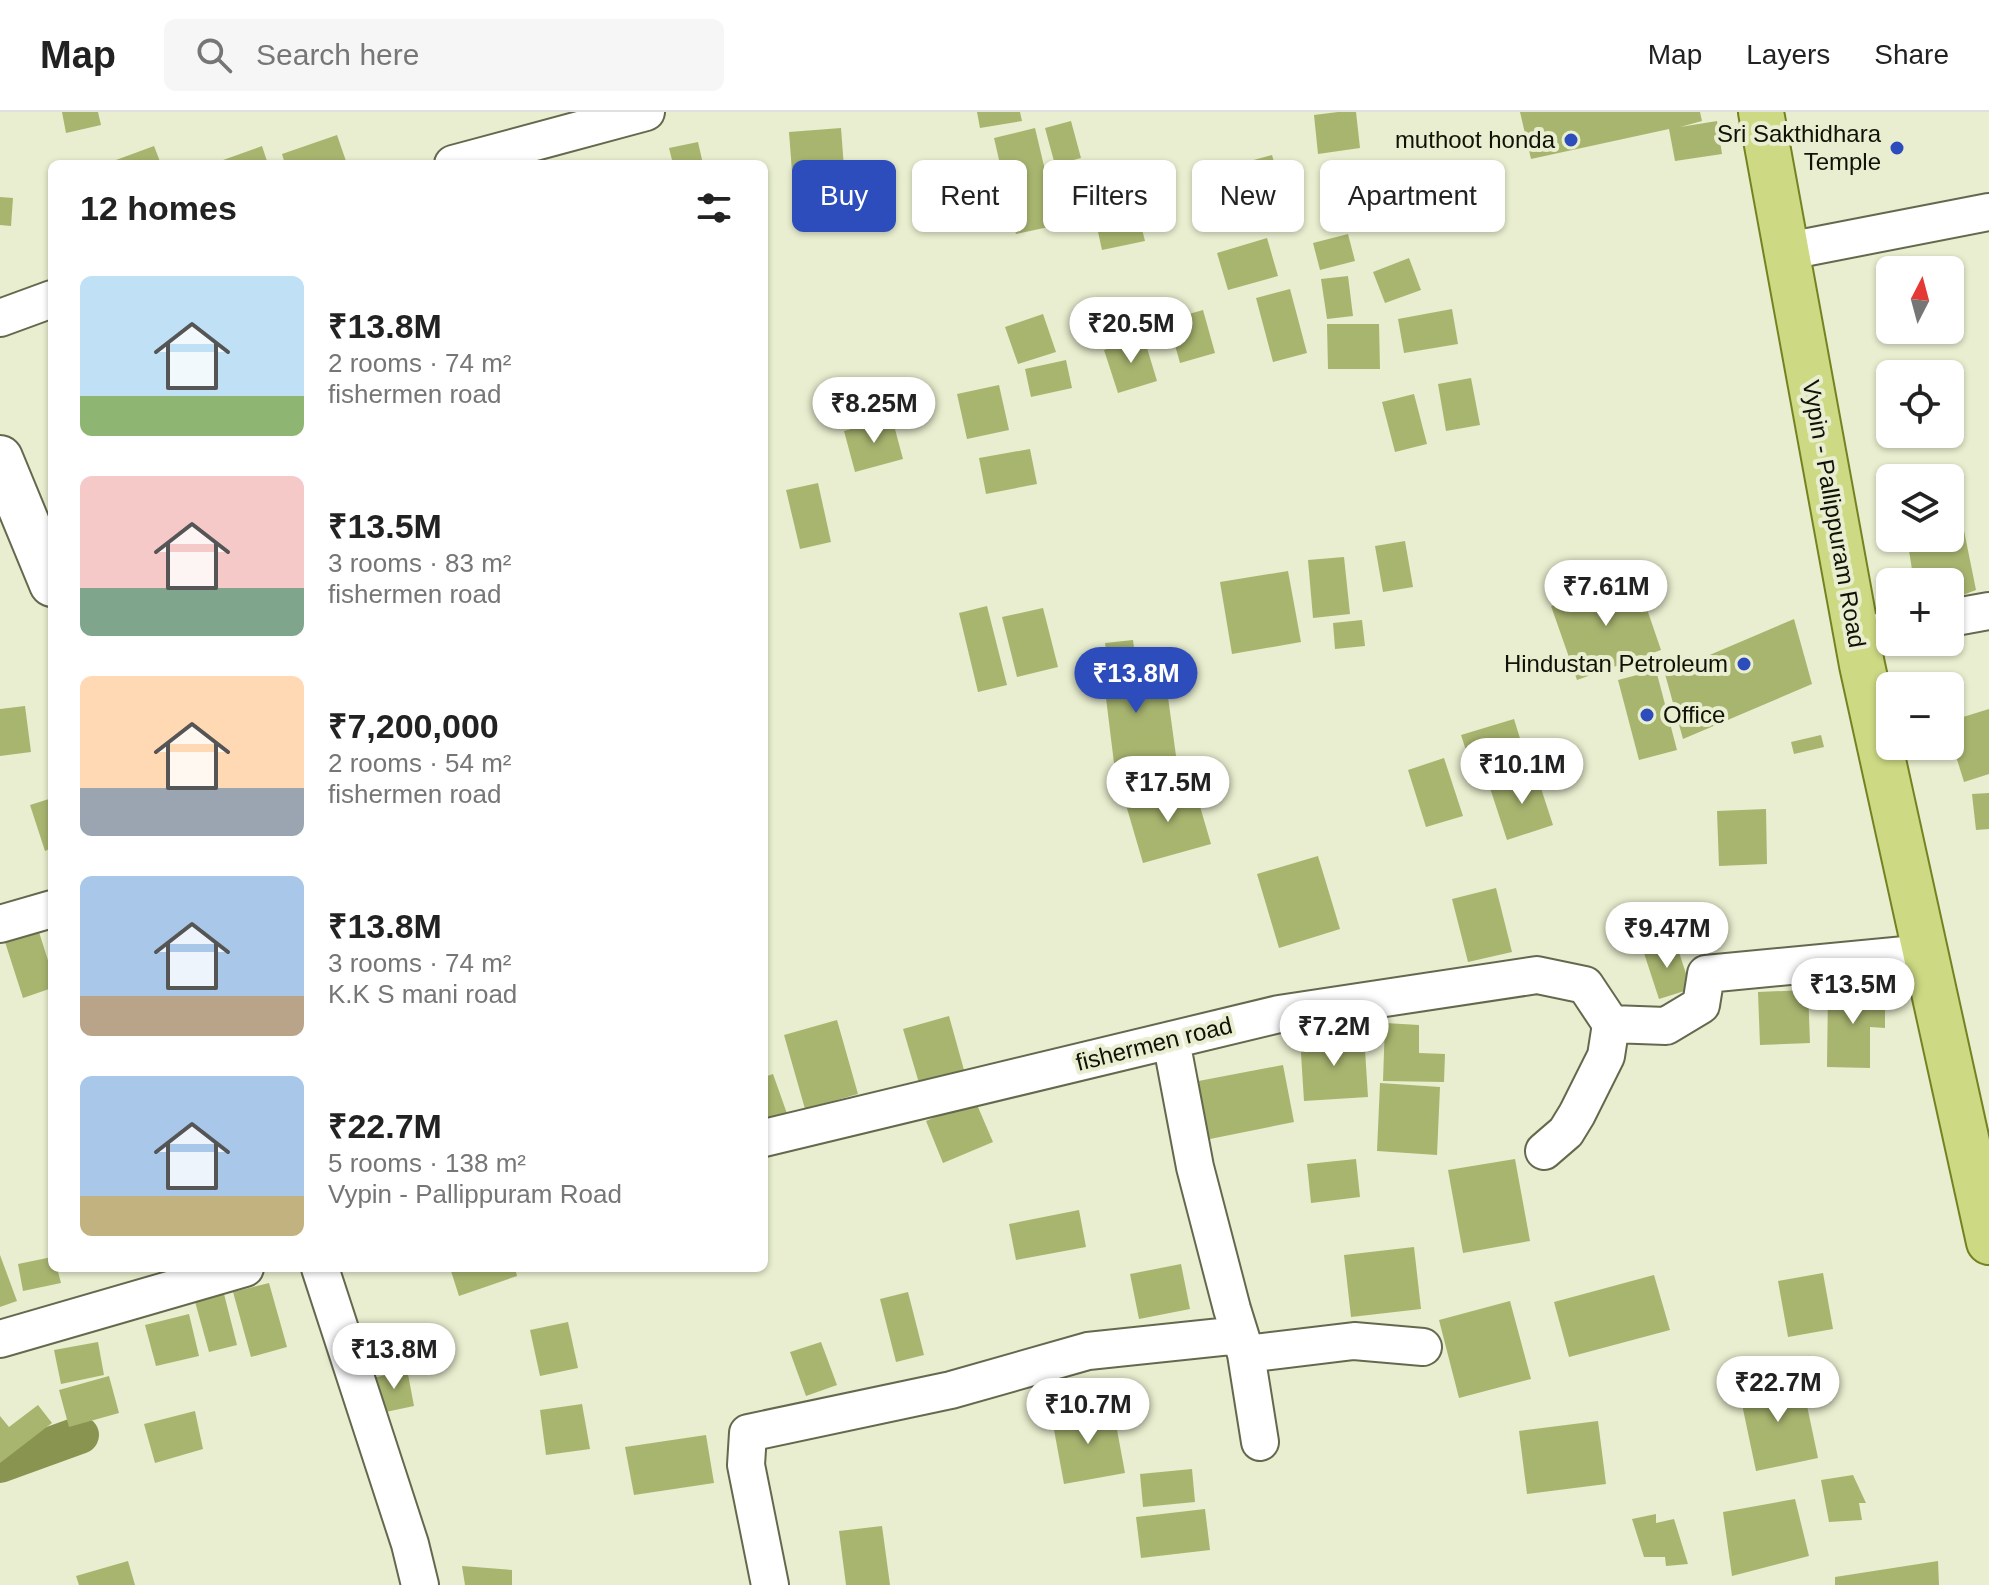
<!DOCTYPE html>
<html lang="en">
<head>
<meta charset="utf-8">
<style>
  body { margin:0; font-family:Helvetica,sans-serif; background:#f6f6f6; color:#222; height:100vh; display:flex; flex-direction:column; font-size:30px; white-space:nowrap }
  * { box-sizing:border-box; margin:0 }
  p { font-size:26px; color:#767676 }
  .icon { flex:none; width:44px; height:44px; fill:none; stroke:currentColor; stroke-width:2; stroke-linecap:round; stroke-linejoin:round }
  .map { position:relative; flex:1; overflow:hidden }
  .side { position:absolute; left:48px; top:48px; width:720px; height:1112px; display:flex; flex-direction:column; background:#fff; border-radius:12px; box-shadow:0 2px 6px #0004 }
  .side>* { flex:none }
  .top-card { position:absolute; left:792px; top:48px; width:760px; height:72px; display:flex; gap:16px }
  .needle { width:52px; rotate:6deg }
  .controls { position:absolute; left:1876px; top:144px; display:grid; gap:16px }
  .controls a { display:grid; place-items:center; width:88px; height:88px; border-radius:12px; background:#fff; box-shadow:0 2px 6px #0004; font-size:40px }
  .price { position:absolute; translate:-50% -68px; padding:0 18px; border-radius:28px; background:#fff; color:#222; font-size:26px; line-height:52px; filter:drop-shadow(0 2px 4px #0008) }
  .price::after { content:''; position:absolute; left:50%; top:48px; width:24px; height:18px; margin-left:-12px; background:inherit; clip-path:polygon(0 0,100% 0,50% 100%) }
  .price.selected { background:#2d4dbd; color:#fff }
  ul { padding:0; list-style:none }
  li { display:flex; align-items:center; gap:24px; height:200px; padding:0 32px }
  li span { display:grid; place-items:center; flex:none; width:224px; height:160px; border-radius:12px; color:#555 }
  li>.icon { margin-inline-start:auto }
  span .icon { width:96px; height:96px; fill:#fffc; stroke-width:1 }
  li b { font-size:34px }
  h2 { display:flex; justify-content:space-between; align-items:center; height:96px; padding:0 32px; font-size:34px }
  .tag { padding:0 28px; border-radius:12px; background:#fff; box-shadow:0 2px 6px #0004; font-size:28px; line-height:72px }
  .tag.selected { background:#2d4dbd; color:#fff }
  header { display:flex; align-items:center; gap:48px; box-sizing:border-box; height:112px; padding:0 40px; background:#fff; border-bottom:2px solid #e0e0e0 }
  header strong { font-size:38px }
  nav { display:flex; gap:44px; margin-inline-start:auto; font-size:28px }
  .search { width:560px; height:72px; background:#f6f6f6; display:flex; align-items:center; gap:20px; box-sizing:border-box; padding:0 28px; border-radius:12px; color:#767676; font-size:30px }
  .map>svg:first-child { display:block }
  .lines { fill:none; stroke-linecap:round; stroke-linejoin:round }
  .canal { stroke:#88944f; stroke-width:38 }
  .building { fill:#a8b56f }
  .minor-casing { stroke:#64694e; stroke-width:40 }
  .tertiary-casing { stroke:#64694e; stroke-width:48 }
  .primary-casing { stroke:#758222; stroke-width:48 }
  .minor { stroke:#fff; stroke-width:36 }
  .tertiary { stroke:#fff; stroke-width:44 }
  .primary { stroke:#cdd983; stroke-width:44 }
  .poi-dot { fill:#2d4dbd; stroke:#e8eecf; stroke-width:3 }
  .labels { text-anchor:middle; stroke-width:8; stroke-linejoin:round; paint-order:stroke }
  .poi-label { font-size:24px; fill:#101207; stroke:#e8eecf; text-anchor:end }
  .street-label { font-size:24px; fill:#101207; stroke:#e8eecf }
</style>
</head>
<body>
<header>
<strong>Map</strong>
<div class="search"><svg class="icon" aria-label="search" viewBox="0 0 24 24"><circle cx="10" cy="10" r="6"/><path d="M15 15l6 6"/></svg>Search here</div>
<nav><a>Map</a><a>Layers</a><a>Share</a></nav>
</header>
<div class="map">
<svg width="1989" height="1473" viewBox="0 0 1989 1473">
  <rect width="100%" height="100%" fill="#e8eecf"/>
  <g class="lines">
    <path class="canal" d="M0,1352L80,1323"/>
  </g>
  <path class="building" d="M62,0H98L101,13L66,21Z
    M977,0H1020L1022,9L980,16Z
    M1338,0H1356L1360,36L1318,42L1314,3Z
    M1520,0H1700L1702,9L1680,15L1717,9L1722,42L1675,49L1669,17L1531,47Z
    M1071,9L1081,46L1055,53L1045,16Z
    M841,16L845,69L793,73L789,20Z
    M1035,16L1058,113L1016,122L994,26Z
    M337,23L347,52H285L282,42Z
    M698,30L703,52H673L669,36Z
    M154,34L161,52H117L116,48Z
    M262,34L268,52H212Z
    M1272,43L1287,95L1232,110L1217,58Z
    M972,52L987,90L945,107L929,69Z
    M1132,78L1145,129L1102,138L1091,88Z
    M0,85L13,86L11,114L0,113Z
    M1348,122L1355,149L1320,158L1313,131Z
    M1267,126L1278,164L1228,178L1217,141Z
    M1409,146L1421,178L1385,191L1373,160Z
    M1348,164L1353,204L1327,207L1321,167Z
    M1290,177L1307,241L1273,250L1256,186Z
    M1452,197L1458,232L1404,241L1398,207Z
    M1203,198L1215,241L1180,251L1168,208Z
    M1043,202L1056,240L1018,252L1005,215Z
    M1327,212H1379L1380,257H1328Z
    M1144,226L1157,269L1118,281L1104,238Z
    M1066,248L1072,276L1031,285L1025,257Z
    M1471,266L1480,313L1446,319L1438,272Z
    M999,273L1009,318L967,327L957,282Z
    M1414,282L1427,332L1395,340L1382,290Z
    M892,306L903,347L855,360L844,319Z
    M1030,337L1037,372L986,382L979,346Z
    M818,371L831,430L800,437L786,378Z
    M1957,384L1976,478L1950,488V470H1914L1907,426H1950V385Z
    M1405,429L1413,475L1383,480L1375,434Z
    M1344,445L1350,502L1313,506L1308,448Z
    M1288,459L1301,530L1232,542L1220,470Z
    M1636,465L1661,538L1577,568L1551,494Z
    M987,494L1007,573L978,580L959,501Z
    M1043,496L1058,555L1017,565L1002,505Z
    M1794,507L1812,572L1683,627L1665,562Z
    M1362,508L1365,534L1335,537L1333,511Z
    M1133,528L1140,582L1167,578L1177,651L1115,659L1105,578L1111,577L1105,531Z
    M1656,558L1677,638L1639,648L1618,568Z
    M25,594L31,640L0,644V597Z
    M1989,597V662L1964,670L1950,625V609Z
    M1514,607L1527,649L1475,666L1461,623Z
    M1821,623L1824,635L1794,642L1791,630Z
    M1444,646L1463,704L1426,715L1408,658Z
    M1536,661L1553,713L1507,728L1490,676Z
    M1194,674L1211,732L1143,751L1126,693Z
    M1989,681V717L1976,718L1972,682Z
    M52,686V736L45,739L30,693Z
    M1766,697L1767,752L1719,754L1717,699Z
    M1318,744L1340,817L1279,836L1257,762Z
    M1496,776L1512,840L1468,850L1452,787Z
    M39,820L52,861V876L23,886L5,830Z
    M1675,828L1691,877L1659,887L1643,838Z
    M1808,878L1810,931L1760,933L1758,880Z
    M1828,878H1885V916L1870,915V956L1827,955Z
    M949,904L964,958L919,971L903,917Z
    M837,908L858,982L805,997L784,923Z
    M1385,911L1419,913V941L1445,942L1444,970L1383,969Z
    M1364,922L1368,985L1304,989L1300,926Z
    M1283,953L1294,1010L1200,1029L1188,971Z
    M773,962L790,1010L764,1019V965Z
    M1380,971L1440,975L1437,1043L1377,1039Z
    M975,988L993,1030L943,1051L926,1009Z
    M1356,1047L1360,1085L1311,1091L1307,1052Z
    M1515,1047L1530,1129L1463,1141L1448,1058Z
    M1079,1098L1086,1135L1016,1148L1009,1112Z
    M1414,1135L1421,1197L1351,1205L1344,1143Z
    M0,1143L17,1189L0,1195Z
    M52,1145V1156H57L61,1171L23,1179L18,1152Z
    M1181,1152L1190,1197L1139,1207L1130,1162Z
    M450,1156H515L517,1164L459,1184Z
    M1823,1161L1833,1217L1788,1225L1778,1169Z
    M1654,1163L1670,1218L1569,1245L1554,1190Z
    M269,1171L287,1235L251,1245L233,1180Z
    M223,1178L237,1233L209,1240L194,1186Z
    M908,1180L924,1243L896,1250L880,1187Z
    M1510,1189L1531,1267L1459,1286L1439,1208Z
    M189,1202L199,1244L156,1254L145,1213Z
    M568,1210L578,1256L540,1264L530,1218Z
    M98,1230L104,1263L61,1272L54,1238Z
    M821,1230L837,1273L806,1284L790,1240Z
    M407,1257L414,1294L381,1301L374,1266Z
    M109,1264L119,1301L69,1315L59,1278Z
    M1801,1265L1818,1346L1756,1359L1739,1278Z
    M582,1292L590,1337L546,1343L540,1298Z
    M38,1293L52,1311L0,1351V1304L9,1315Z
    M1113,1296L1125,1361L1064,1372L1052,1307Z
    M195,1299L203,1337L155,1351L144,1312Z
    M1598,1309L1606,1372L1527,1382L1519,1319Z
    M706,1323L714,1371L634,1383L625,1335Z
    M1192,1357L1195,1390L1143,1395L1140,1362Z
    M1853,1363L1866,1391H1859L1862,1408L1829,1410L1821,1368Z
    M1795,1387L1809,1444L1732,1464L1723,1400Z
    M1205,1397L1210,1438L1141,1446L1136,1405Z
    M1656,1402V1411L1674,1407L1688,1452L1666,1454L1665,1445H1644L1632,1407Z
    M882,1414L890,1473H846L839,1419Z
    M128,1449L135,1473H79L76,1464Z
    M1938,1449L1939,1473H1835V1465Z
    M462,1454L512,1458V1473H465Z"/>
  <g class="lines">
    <g class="minor-casing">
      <path id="minor" d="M453,52L646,0
        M1788,139L1989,100
        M0,206L52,187
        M1950,506L1989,499
        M1856,524L1890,518
        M0,812L52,797
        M1171,928L1195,1055L1232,1197L1246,1242L1260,1330
        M764,1026L1279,902L1537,863L1585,873L1611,912L1666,914L1701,893L1706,862L1926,841
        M1544,1039L1566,1020L1577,1002L1606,944L1611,912
        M320,1156L410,1432L420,1473
        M0,1227L245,1156
        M1246,1242L1354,1229L1423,1235
        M770,1473L746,1353L748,1321L951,1278L1088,1239L1240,1223"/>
    </g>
    <g class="tertiary-casing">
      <path id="tertiary" d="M0,346L52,472"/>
    </g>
    <g class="primary-casing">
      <path id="primary" d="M1761,0L1862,553L1989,1130"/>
    </g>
    <use href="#minor" class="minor"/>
    <use href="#tertiary" class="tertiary"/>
    <use href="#primary" class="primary"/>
  </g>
  <g class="poi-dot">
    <circle cx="1571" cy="28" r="8"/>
    <circle cx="1897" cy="36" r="8"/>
    <circle cx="1744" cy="552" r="8"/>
    <circle cx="1647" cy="603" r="8"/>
  </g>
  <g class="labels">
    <g class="poi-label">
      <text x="1881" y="30">Sri Sakthidhara<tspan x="1881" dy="28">Temple</tspan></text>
      <text x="1555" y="36">muthoot honda</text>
      <text x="1728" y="560">Hindustan Petroleum</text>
      <text x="1663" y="611" text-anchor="start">Office</text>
    </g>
    <g class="street-label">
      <text transform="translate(1834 402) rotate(80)" y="8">Vypin - Pallippuram Road</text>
      <text transform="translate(1154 932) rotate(-14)" y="8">fishermen road</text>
    </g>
  </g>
</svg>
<div class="controls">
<a><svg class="needle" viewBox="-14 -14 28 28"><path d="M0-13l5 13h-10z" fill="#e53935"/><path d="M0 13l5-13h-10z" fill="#767676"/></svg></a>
<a><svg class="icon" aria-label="locate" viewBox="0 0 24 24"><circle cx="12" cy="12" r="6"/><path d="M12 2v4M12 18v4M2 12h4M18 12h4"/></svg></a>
<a><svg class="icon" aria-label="layers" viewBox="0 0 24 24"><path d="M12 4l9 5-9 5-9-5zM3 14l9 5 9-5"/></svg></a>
<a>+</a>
<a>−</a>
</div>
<b class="price" style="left:1131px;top:253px">₹20.5M</b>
<b class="price" style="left:874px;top:333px">₹8.25M</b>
<b class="price" style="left:1606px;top:516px">₹7.61M</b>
<b class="price selected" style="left:1136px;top:603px">₹13.8M</b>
<b class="price" style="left:1522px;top:694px">₹10.1M</b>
<b class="price" style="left:1168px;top:712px">₹17.5M</b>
<b class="price" style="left:1667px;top:858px">₹9.47M</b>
<b class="price" style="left:1853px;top:914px">₹13.5M</b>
<b class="price" style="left:1334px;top:956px">₹7.2M</b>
<b class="price" style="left:394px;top:1279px">₹13.8M</b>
<b class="price" style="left:1778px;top:1312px">₹22.7M</b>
<b class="price" style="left:1088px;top:1334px">₹10.7M</b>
<div class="top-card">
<a class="tag selected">Buy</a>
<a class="tag">Rent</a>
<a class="tag">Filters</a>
<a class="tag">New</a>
<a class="tag">Apartment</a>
</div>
<section class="side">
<h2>12 homes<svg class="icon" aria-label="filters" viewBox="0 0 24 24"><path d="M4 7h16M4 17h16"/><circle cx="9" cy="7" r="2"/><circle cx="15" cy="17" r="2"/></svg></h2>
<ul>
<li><span style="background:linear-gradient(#bfe0f5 75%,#8fb573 0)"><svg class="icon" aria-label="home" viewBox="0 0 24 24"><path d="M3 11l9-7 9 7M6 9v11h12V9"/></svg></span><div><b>₹13.8M</b><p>2 rooms · 74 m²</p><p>fishermen road</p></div></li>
<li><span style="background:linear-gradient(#f6c9c9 70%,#7fa58c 0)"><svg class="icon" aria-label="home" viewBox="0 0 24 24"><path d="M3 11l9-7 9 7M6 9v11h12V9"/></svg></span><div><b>₹13.5M</b><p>3 rooms · 83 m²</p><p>fishermen road</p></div></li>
<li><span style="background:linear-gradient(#ffd9b3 70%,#9aa5b1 0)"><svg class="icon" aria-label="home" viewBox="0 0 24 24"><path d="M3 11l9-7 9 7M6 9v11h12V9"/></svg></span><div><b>₹7,200,000</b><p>2 rooms · 54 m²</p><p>fishermen road</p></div></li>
<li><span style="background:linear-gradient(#a9c7e8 75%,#b9a48a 0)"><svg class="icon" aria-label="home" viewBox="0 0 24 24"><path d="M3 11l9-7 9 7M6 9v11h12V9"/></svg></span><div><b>₹13.8M</b><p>3 rooms · 74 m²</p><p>K.K S mani road</p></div></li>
<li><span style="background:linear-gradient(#a9c7e8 75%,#c2b280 0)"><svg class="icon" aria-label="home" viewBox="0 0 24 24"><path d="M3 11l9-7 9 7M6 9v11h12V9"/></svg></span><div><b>₹22.7M</b><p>5 rooms · 138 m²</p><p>Vypin - Pallippuram Road</p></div></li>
</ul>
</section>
</div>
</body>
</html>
